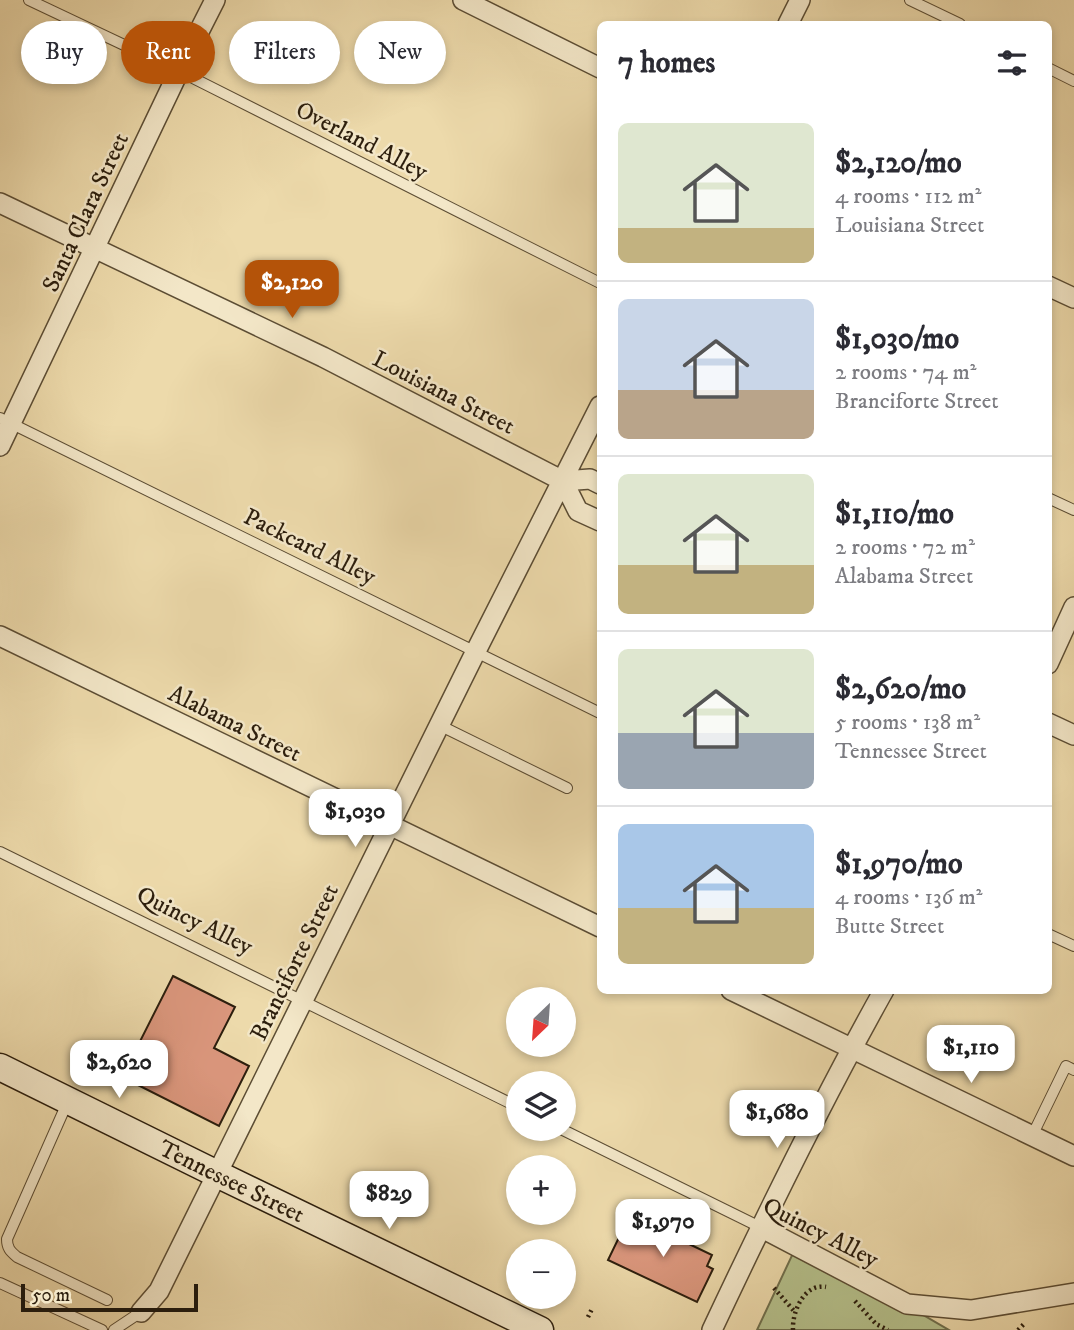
<!DOCTYPE html>
<html lang="en">
<head>
<meta charset="utf-8">
<style>
  body { margin:0; font-family:"IM FELL DW Pica",serif; background:#f2f2f3; color:#2b2b33; height:100vh; display:flex; flex-direction:column; font-size:26px; white-space:nowrap }
  * { box-sizing:border-box; margin:0 }
  p { font-size:23px; color:#7c7c81 }
  .icon { flex:none; width:38px; height:38px; fill:none; stroke:currentColor; stroke-width:2; stroke-linecap:round; stroke-linejoin:round }
  .map { position:relative; flex:1; overflow:hidden }
  .panel { position:absolute; left:597px; top:21px; width:455px; height:973px; display:flex; flex-direction:column; background:#fff; border-radius:10px; box-shadow:0 4px 10px #0003 }
  .panel>* { flex:none }
  .banner { position:absolute; left:21px; top:21px; width:471px; height:63px; display:flex; gap:14px }
  .needle { width:46px; rotate:205deg }
  .buttons { position:absolute; left:506px; top:987px; display:grid; gap:14px }
  .buttons a { display:grid; place-items:center; width:70px; height:70px; border-radius:50%; background:#fff; box-shadow:0 4px 10px #0003; font-size:35px }
  .scale { position:absolute; left:21px; bottom:18px; width:177px; box-sizing:border-box; padding-left:7px; border:4px solid #2c1e0d; border-top:0; font-size:19px; line-height:24px; white-space:nowrap; color:#2c1e0d; -webkit-text-stroke:5px #f3e7c8; paint-order:stroke }
  .price { position:absolute; translate:-50% -60px; padding:0 16px; border-radius:14px; background:#fff; color:#222; font-size:23px; line-height:46px; filter:drop-shadow(0 2px 4px #0008) }
  .price::after { content:''; position:absolute; left:50%; top:42px; width:21px; height:16px; margin-left:-10px; background:inherit; clip-path:polygon(0 0,100% 0,50% 100%) }
  .price.active { background:#b45309; color:#fff }
  ul { padding:0; list-style:none }
  li { display:flex; align-items:center; gap:21px; height:175px; padding:0 21px }
  li+li { border-top:2px solid #e1e1e2 }
  li span { display:grid; place-items:center; flex:none; width:196px; height:140px; border-radius:10px; color:#555 }
  li>.icon { margin-inline-start:auto }
  span .icon { width:84px; height:84px; fill:#fffc; stroke-width:1 }
  li b { font-size:30px }
  h2 { display:flex; justify-content:space-between; align-items:center; height:84px; padding:0 21px; font-size:30px }
  .tag { padding:0 24px; border-radius:32px; background:#fff; box-shadow:0 4px 10px #0003; font-size:24px; line-height:63px }
  .tag.active { background:#b45309; color:#fff }
  .map>svg:first-child { display:block }
  .green { fill:#b5c08b; stroke:#706f4c; stroke-width:2 }
  .building { fill:#da967c; stroke:#2c1e0d; stroke-width:2 }
  .lines { fill:none; stroke-linecap:round; stroke-linejoin:round }
  .lane-casing { stroke:#5c4d34; stroke-width:12 }
  .street-casing { stroke:#5c4d34; stroke-width:22 }
  .secondary-casing { stroke:#2c1e0d; stroke-width:29 }
  .path { stroke:#2c1e0d; stroke-width:4.5; stroke-dasharray:2 3.5; stroke-linecap:butt }
  .lane { stroke:#f3e7c8; stroke-width:10 }
  .street { stroke:#f3e7c8; stroke-width:19 }
  .secondary { stroke:#f3e7c8; stroke-width:26 }
  .labels { text-anchor:middle; stroke-width:5; stroke-linejoin:round; paint-order:stroke }
  .street-label { font-size:24px; fill:#2c1e0d; stroke:#f3e7c8 }
</style>
</head>
<body>
<div class="map">
<svg width="1074" height="1330" viewBox="0 0 1074 1330">
  <rect width="100%" height="100%" fill="#eddaab"/>
  <filter id="stains"><feTurbulence type="fractalNoise" baseFrequency=".00286" numOctaves="4"/><feColorMatrix values="0 0 0 0 .2 0 0 0 0 .09 0 0 0 0 .02 0 0 0 .5 -.17"/></filter>
  <radialGradient id="worn" r=".72"><stop offset=".6" stop-color="#630" stop-opacity="0"/><stop offset="1" stop-color="#630" stop-opacity=".3"/></radialGradient>
  <path class="green" d="M795,1249L923,1315L949,1330H757Z"/>
  <path class="building" d="M173,976L235,1007L214,1048L249,1066L219,1126L122,1077Z
    M635,1218L712,1255L707,1266L713,1269L697,1302L608,1260L625,1225L629,1229Z"/>
  <g class="lines">
    <g class="lane-casing">
      <path id="lane" d="M29,0L179,71L600,283
        M910,0L960,24
        M1048,68L1074,81
        M0,418L600,713
        M1048,498L1074,510
        M439,725L567,788
        M0,852L518,1107
        M1048,934L1074,946
        M68,1101L7,1239C7,1248 10,1251 17,1257L107,1300
        M561,1129L760,1227
        M1032,1136L1066,1066L1074,1070
        M0,1283L102,1330
        M114,1330L141,1312"/>
    </g>
    <g class="street-casing">
      <path id="street" d="M463,0L600,68
        M788,24L800,0
        M0,203L323,357L563,481L590,479L600,484
        M1048,286L1074,298
        M0,446L179,71L215,0
        M563,481L578,511L600,521
        M0,636L600,927
        M1048,664L1074,607
        M1048,723L1074,735
        M731,990L1074,1156
        M760,1227L907,1304L971,1310L1074,1293
        M141,1312L159,1291L476,651L600,406
        M712,1330C766,1215 822,1101 884,990"/>
    </g>
    <g class="secondary-casing">
      <path id="secondary" d="M0,1067L217,1174L540,1330"/>
    </g>
    <path class="path" d="M774,1288L794,1311
      M855,1301L876,1324L888,1330
      M588,1317L592,1309
      M793,1330C792,1312 804,1283 826,1287
      M1018,1330L1025,1323"/>
    <use href="#lane" class="lane"/>
    <use href="#street" class="street"/>
    <use href="#secondary" class="secondary"/>
  </g>
  <g class="labels">
    <g class="street-label">
      <text transform="translate(362 140) rotate(27)" y="8">Overland Alley</text>
      <text transform="translate(85 212) rotate(-65)" y="8">Santa Clara Street</text>
      <text transform="translate(444 392) rotate(27)" y="8">Louisiana Street</text>
      <text transform="translate(310 546) rotate(26)" y="8">Packcard Alley</text>
      <text transform="translate(235 723) rotate(26)" y="8">Alabama Street</text>
      <text transform="translate(195 920) rotate(26)" y="8">Quincy Alley</text>
      <text transform="translate(294 962) rotate(-64)" y="8">Branciforte Street</text>
      <text transform="translate(232 1181) rotate(26)" y="8">Tennessee Street</text>
      <text transform="translate(821 1232) rotate(27)" y="8">Quincy Alley</text>
    </g>
  </g>
  <rect width="100%" height="100%" filter="url(#stains)"/>
  <rect width="100%" height="100%" fill="url(#worn)"/>
</svg>
<div class="buttons">
<a><svg class="needle" viewBox="-14 -14 28 28"><path d="M0-13l5 13h-10z" fill="#e53935"/><path d="M0 13l5-13h-10z" fill="#7c7c81"/></svg></a>
<a><svg class="icon" aria-label="layers" viewBox="0 0 24 24"><path d="M12 4l9 5-9 5-9-5zM3 14l9 5 9-5"/></svg></a>
<a>+</a>
<a>−</a>
</div>
<div class="scale">50 m</div>
<b class="price active" style="left:292px;top:320px">$2,120</b>
<b class="price" style="left:355px;top:849px">$1,030</b>
<b class="price" style="left:971px;top:1085px">$1,110</b>
<b class="price" style="left:119px;top:1100px">$2,620</b>
<b class="price" style="left:777px;top:1150px">$1,680</b>
<b class="price" style="left:389px;top:1231px">$829</b>
<b class="price" style="left:663px;top:1259px">$1,970</b>
<div class="banner">
<a class="tag">Buy</a>
<a class="tag active">Rent</a>
<a class="tag">Filters</a>
<a class="tag">New</a>
</div>
<section class="panel">
<h2>7 homes<svg class="icon" aria-label="filters" viewBox="0 0 24 24"><path d="M4 7h16M4 17h16"/><circle cx="9" cy="7" r="2"/><circle cx="15" cy="17" r="2"/></svg></h2>
<ul>
<li><span style="background:linear-gradient(#dfe7d0 75%,#c2b280 0)"><svg class="icon" aria-label="home" viewBox="0 0 24 24"><path d="M3 11l9-7 9 7M6 9v11h12V9"/></svg></span><div><b>$2,120/mo</b><p>4 rooms · 112 m²</p><p>Louisiana Street</p></div></li>
<li><span style="background:linear-gradient(#c9d6e8 65%,#b9a48a 0)"><svg class="icon" aria-label="home" viewBox="0 0 24 24"><path d="M3 11l9-7 9 7M6 9v11h12V9"/></svg></span><div><b>$1,030/mo</b><p>2 rooms · 74 m²</p><p>Branciforte Street</p></div></li>
<li><span style="background:linear-gradient(#dfe7d0 65%,#c2b280 0)"><svg class="icon" aria-label="home" viewBox="0 0 24 24"><path d="M3 11l9-7 9 7M6 9v11h12V9"/></svg></span><div><b>$1,110/mo</b><p>2 rooms · 72 m²</p><p>Alabama Street</p></div></li>
<li><span style="background:linear-gradient(#dfe7d0 60%,#9aa5b1 0)"><svg class="icon" aria-label="home" viewBox="0 0 24 24"><path d="M3 11l9-7 9 7M6 9v11h12V9"/></svg></span><div><b>$2,620/mo</b><p>5 rooms · 138 m²</p><p>Tennessee Street</p></div></li>
<li><span style="background:linear-gradient(#a9c7e8 60%,#c2b280 0)"><svg class="icon" aria-label="home" viewBox="0 0 24 24"><path d="M3 11l9-7 9 7M6 9v11h12V9"/></svg></span><div><b>$1,970/mo</b><p>4 rooms · 136 m²</p><p>Butte Street</p></div></li>
</ul>
</section>
</div>
</body>
</html>
